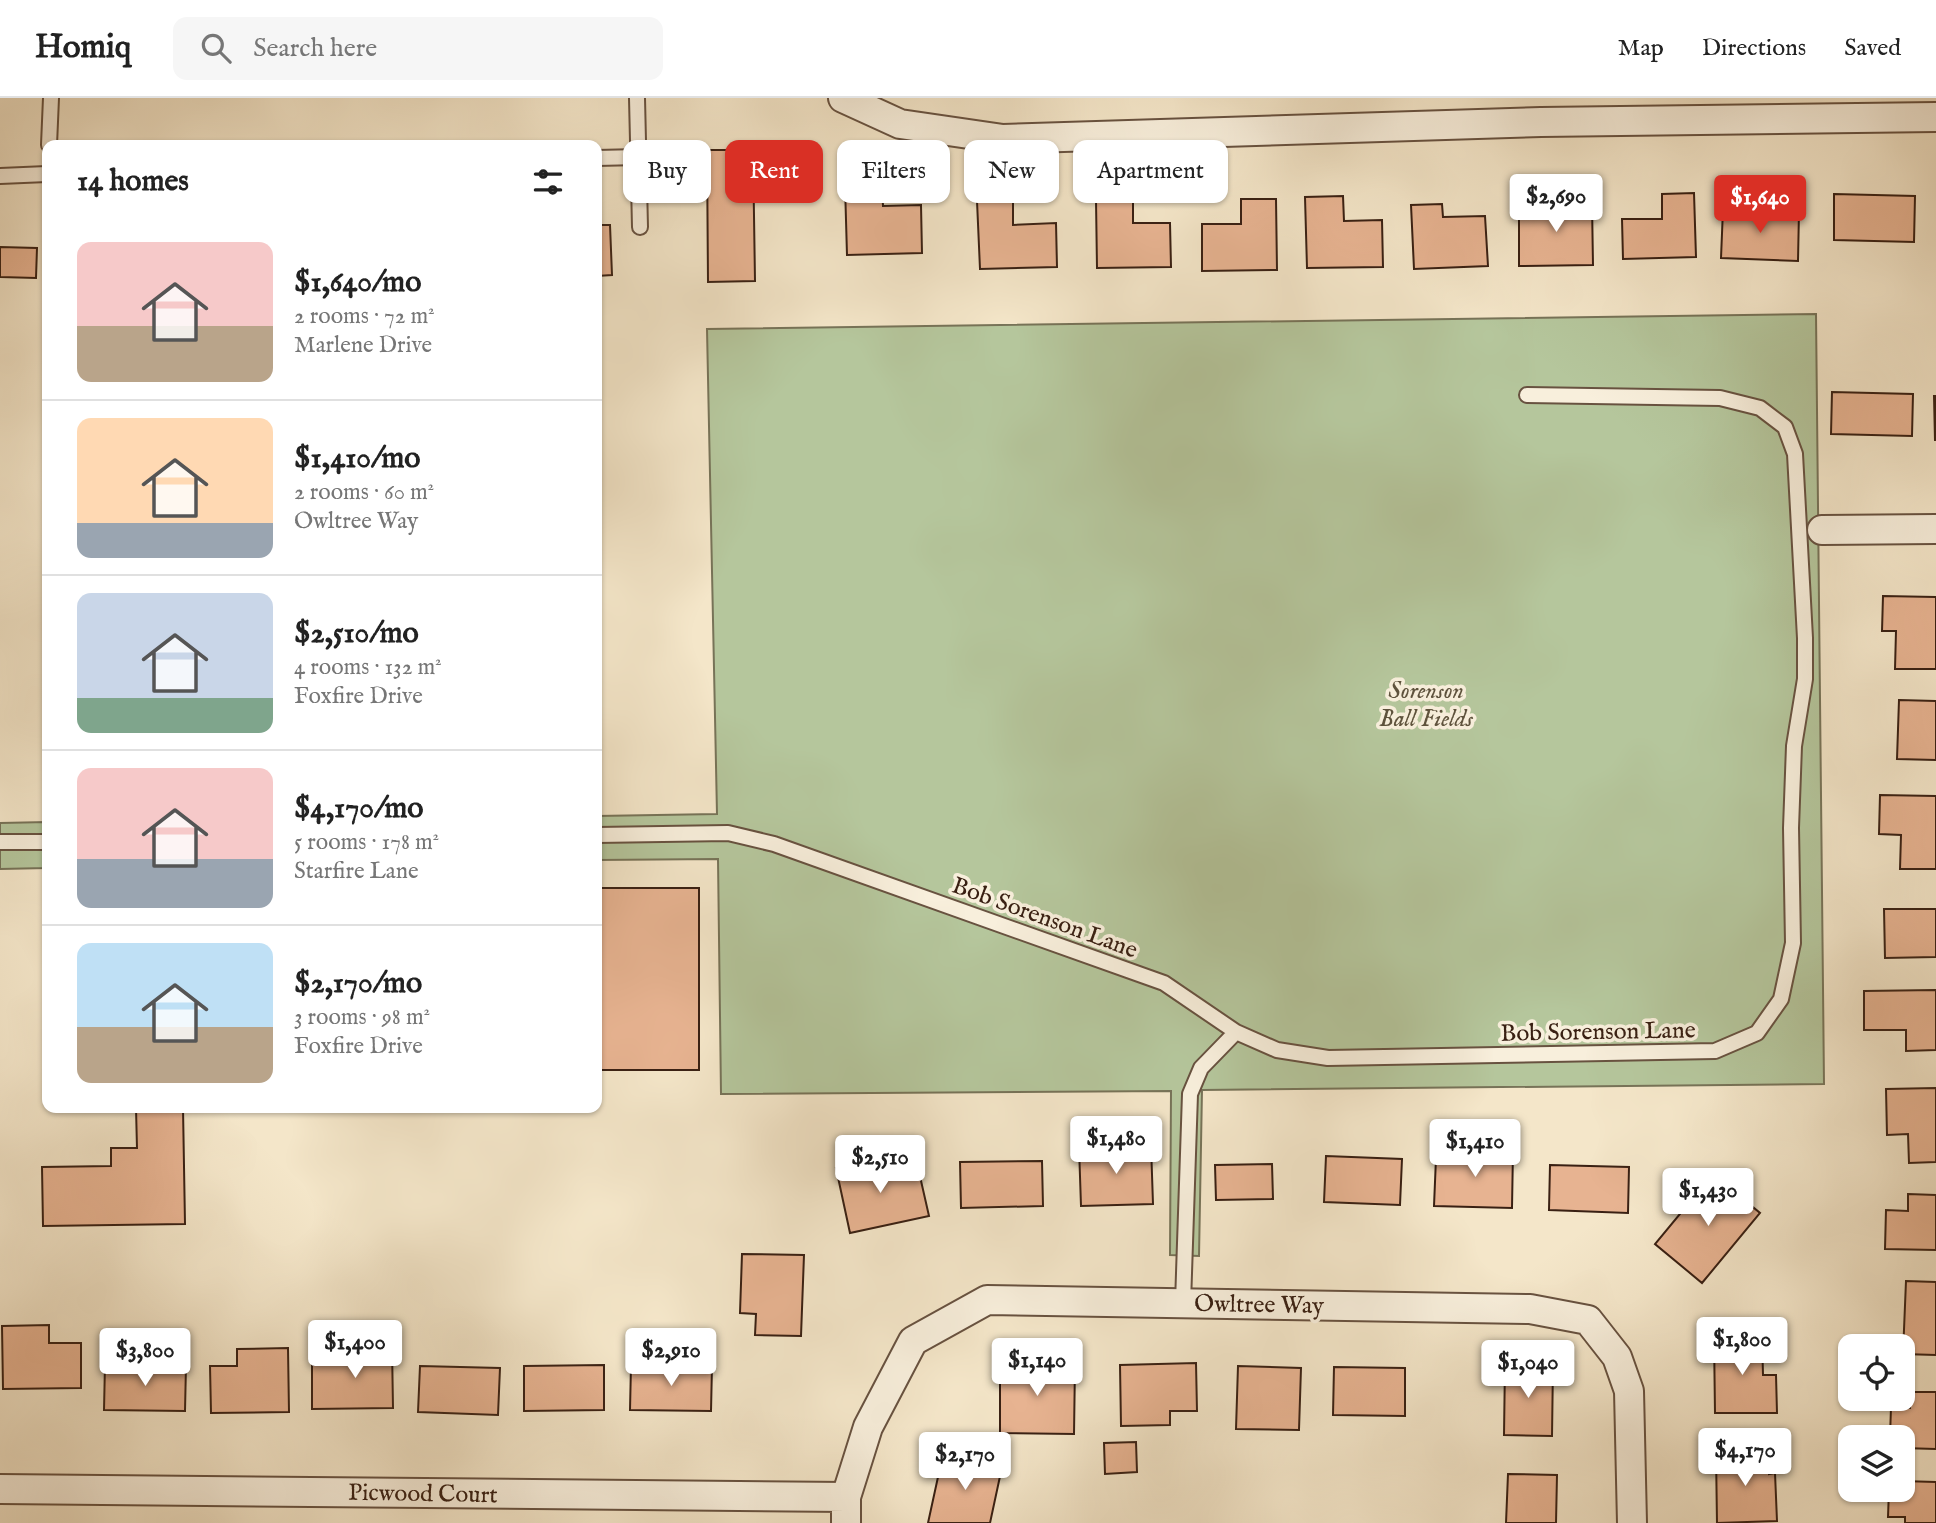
<!DOCTYPE html>
<html lang="en">
<head>
<meta charset="utf-8">
<style>
  body { margin:0; font-family:"IM FELL English",serif; background:#f6f6f6; color:#222; height:100vh; display:flex; flex-direction:column; font-size:26px; white-space:nowrap }
  * { box-sizing:border-box; margin:0 }
  p { font-size:23px; color:#767676 }
  .icon { flex:none; width:38px; height:38px; fill:none; stroke:currentColor; stroke-width:2; stroke-linecap:round; stroke-linejoin:round }
  .map { position:relative; flex:1; overflow:hidden }
  .drawer { position:absolute; left:42px; top:42px; width:560px; height:973px; display:flex; flex-direction:column; background:#fff; border-radius:14px; box-shadow:0 2px 5px #0004 }
  .drawer>* { flex:none }
  .banner { position:absolute; left:623px; top:42px; width:665px; height:63px; display:flex; gap:14px }
  .tools { position:absolute; left:1838px; top:1236px; display:grid; gap:14px }
  .tools a { display:grid; place-items:center; width:77px; height:77px; border-radius:14px; background:#fff; box-shadow:0 2px 5px #0004; font-size:35px }
  .price { position:absolute; translate:-50% -60px; padding:0 16px; border-radius:7px; background:#fff; color:#222; font-size:23px; line-height:46px; filter:drop-shadow(0 2px 4px #0008) }
  .price::after { content:''; position:absolute; left:50%; top:42px; width:21px; height:16px; margin-left:-10px; background:inherit; clip-path:polygon(0 0,100% 0,50% 100%) }
  .price.selected { background:#d93025; color:#fff }
  ul { padding:0; list-style:none }
  li { display:flex; align-items:center; gap:21px; height:175px; padding:0 35px }
  li+li { border-top:2px solid #e0e0e0 }
  li span { display:grid; place-items:center; flex:none; width:196px; height:140px; border-radius:14px; color:#555 }
  li>.icon { margin-inline-start:auto }
  span .icon { width:84px; height:84px; fill:#fffc; stroke-width:1 }
  li b { font-size:30px }
  h2 { display:flex; justify-content:space-between; align-items:center; height:84px; padding:0 35px; font-size:30px }
  .chip { padding:0 24px; border-radius:14px; background:#fff; box-shadow:0 2px 5px #0004; font-size:24px; line-height:63px }
  .chip.selected { background:#d93025; color:#fff }
  header { display:flex; align-items:center; gap:42px; box-sizing:border-box; height:98px; padding:0 35px; background:#fff; border-bottom:2px solid #e0e0e0 }
  header strong { font-size:33px }
  nav { display:flex; gap:38px; margin-inline-start:auto; font-size:24px }
  .search { width:490px; height:63px; background:#f6f6f6; display:flex; align-items:center; gap:18px; box-sizing:border-box; padding:0 24px; border-radius:14px; color:#767676; font-size:26px }
  .map>svg:first-child { display:block }
  .green { fill:#b5c69c; stroke:#777358; stroke-width:2 }
  .building { fill:#e7b391; stroke:#392013; stroke-width:2 }
  .lines { fill:none; stroke-linecap:round; stroke-linejoin:round }
  .service-casing { stroke:#685240; stroke-width:18 }
  .minor-casing { stroke:#685240; stroke-width:32 }
  .service { stroke:#f8efdc; stroke-width:14 }
  .minor { stroke:#f8efdc; stroke-width:28 }
  .labels { text-anchor:middle; stroke-width:7; stroke-linejoin:round; paint-order:stroke }
  .park-label { font-size:24px; font-style:italic; fill:#5e523c; stroke:#f8efdc }
  .street-label { font-size:24px; fill:#392013; stroke:#f8efdc }
</style>
</head>
<body>
<header>
<strong>Homiq</strong>
<div class="search"><svg class="icon" aria-label="search" viewBox="0 0 24 24"><circle cx="10" cy="10" r="6"/><path d="M15 15l6 6"/></svg>Search here</div>
<nav><a>Map</a><a>Directions</a><a>Saved</a></nav>
</header>
<div class="map">
<svg width="1936" height="1425" viewBox="0 0 1936 1425">
  <rect width="100%" height="100%" fill="#f4e6c9"/>
  <filter id="stains"><feTurbulence type="fractalNoise" baseFrequency=".00286" numOctaves="4"/><feColorMatrix values="0 0 0 0 .2 0 0 0 0 .09 0 0 0 0 .02 0 0 0 .5 -.17"/></filter>
  <radialGradient id="worn" r=".72"><stop offset=".6" stop-color="#630" stop-opacity="0"/><stop offset="1" stop-color="#630" stop-opacity=".3"/></radialGradient>
  <path class="green" d="M1816,216L1824,986L1202,992L1199,1158L1170,1157L1171,993L721,996L718,761L597,762V718L717,716L707,231Z
    M47,724V770L0,771V725Z"/>
  <path class="building" d="M707,52H753L755,183L708,184Z
    M882,86L883,108L921,107L922,155L847,157L845,87Z
    M1694,95L1696,159L1623,161L1622,121H1662V96Z
    M1834,96L1915,98L1914,144L1834,142Z
    M1343,98L1344,123L1382,122L1383,169L1307,170L1305,99Z
    M1133,101V125H1170L1171,169L1097,170L1096,102Z
    M1241,101H1276L1277,172L1202,173V126H1241Z
    M1013,102V127L1056,125L1057,169L980,171L977,103Z
    M1519,105H1592L1593,167L1519,168Z
    M1442,106L1443,119L1485,118L1488,168L1414,171L1411,107Z
    M1723,111L1799,113L1798,163L1721,160Z
    M597,127H610L612,177L597,178Z
    M0,149L37,150L36,180L0,179Z
    M1832,294L1913,296L1912,338L1831,336Z
    M1934,298H1936V342H1935Z
    M1883,498L1936,499V571H1895L1896,533H1882Z
    M1899,602L1936,603V662L1897,661Z
    M1880,697L1936,698V771H1900L1901,737L1879,736Z
    M597,790H699V972H597Z
    M1884,811H1936V859L1885,860Z
    M1936,892V952L1906,953V932H1864V893Z
    M1936,990V1064L1909,1065L1908,1036L1887,1037L1886,991Z
    M136,1010H183L185,1126L43,1128L42,1069L111,1068V1050H137Z
    M1151,1047L1153,1106L1081,1108L1079,1049Z
    M1462,1050L1513,1052L1512,1110L1434,1108L1436,1060H1461Z
    M890,1058L895,1079L919,1074L929,1118L850,1135L836,1070Z
    M1326,1058L1402,1061L1400,1107L1324,1104Z
    M1042,1063L1043,1108L961,1110L960,1064Z
    M1272,1066L1273,1101L1216,1102L1215,1067Z
    M1550,1067L1629,1069L1628,1115L1549,1112Z
    M1713,1076L1760,1115L1702,1185L1655,1146Z
    M1908,1096L1936,1097V1152L1885,1151L1886,1112L1908,1113Z
    M742,1156L804,1157L801,1238L755,1237L756,1216L740,1215Z
    M1906,1183L1936,1184V1257L1903,1256Z
    M49,1227V1245H81V1290L3,1291L2,1228Z
    M1762,1237L1763,1277H1776L1777,1315H1715L1714,1238Z
    M392,1249L393,1310L312,1311V1267H335V1250Z
    M288,1250L289,1314L211,1315L210,1268H237V1251Z
    M1000,1265L1075,1266L1074,1336L1000,1335Z
    M1196,1265L1197,1313H1170V1327L1121,1328L1120,1267Z
    M1505,1265L1553,1266L1552,1338L1504,1337Z
    M105,1266L186,1267L185,1313L104,1312Z
    M604,1267V1312L524,1313V1268Z
    M631,1267L712,1268L711,1313L630,1312Z
    M420,1268L500,1270L498,1317L418,1314Z
    M1238,1268L1301,1270L1299,1332L1236,1331Z
    M1334,1269L1405,1270V1318L1333,1317Z
    M1910,1294H1936V1351L1902,1350V1339H1890L1891,1309L1910,1310Z
    M1136,1344L1137,1374L1105,1376L1104,1345Z
    M1769,1353V1376L1775,1375L1777,1423L1717,1425L1716,1355Z
    M943,1356L1002,1369L990,1425H928Z
    M1508,1376L1557,1377L1556,1425H1506Z
    M1902,1383L1936,1384V1425H1905V1419H1888L1889,1391H1902Z"/>
  <g class="lines">
    <g class="service-casing">
      <path id="service" d="M637,0L640,129
        M49,47L51,0
        M597,60L639,59
        M0,78L47,76
        M597,737L728,735L774,746L1164,885L1236,934L1277,952L1328,960L1715,953L1757,935L1781,901L1793,845L1791,730L1794,648L1805,581V540L1795,356L1785,329L1760,310L1720,300L1527,297
        M0,744H47
        M1183,1205L1190,996L1201,970L1236,934"/>
    </g>
    <g class="minor-casing">
      <path id="minor" d="M843,0L900,26L1003,41L1541,24L1936,19
        M1822,432L1936,431
        M0,1391L846,1399
        M846,1425V1399L868,1329L913,1243L987,1202L1530,1211L1588,1222L1617,1259L1629,1293L1632,1425"/>
    </g>
    <use href="#service" class="service"/>
    <use href="#minor" class="minor"/>
  </g>
  <g class="labels">
    <g class="park-label">
      <text x="1426" y="600">Sorenson<tspan x="1426" dy="28">Ball Fields</tspan></text>
    </g>
    <g class="street-label">
      <text transform="translate(1045 819) rotate(20)" y="8">Bob Sorenson Lane</text>
      <text transform="translate(1598 933) rotate(-1)" y="8">Bob Sorenson Lane</text>
      <text transform="translate(1259 1206) rotate(1)" y="8">Owltree Way</text>
      <text transform="translate(423 1395) rotate(1)" y="8">Picwood Court</text>
    </g>
  </g>
  <rect width="100%" height="100%" filter="url(#stains)"/>
  <rect width="100%" height="100%" fill="url(#worn)"/>
</svg>
<div class="tools">
<a><svg class="icon" aria-label="locate" viewBox="0 0 24 24"><circle cx="12" cy="12" r="6"/><path d="M12 2v4M12 18v4M2 12h4M18 12h4"/></svg></a>
<a><svg class="icon" aria-label="layers" viewBox="0 0 24 24"><path d="M12 4l9 5-9 5-9-5zM3 14l9 5 9-5"/></svg></a>
</div>
<b class="price" style="left:1556px;top:136px">$2,690</b>
<b class="price selected" style="left:1760px;top:137px">$1,640</b>
<b class="price" style="left:1116px;top:1078px">$1,480</b>
<b class="price" style="left:1475px;top:1081px">$1,410</b>
<b class="price" style="left:880px;top:1097px">$2,510</b>
<b class="price" style="left:1708px;top:1130px">$1,430</b>
<b class="price" style="left:1742px;top:1279px">$1,800</b>
<b class="price" style="left:355px;top:1282px">$1,400</b>
<b class="price" style="left:145px;top:1290px">$3,800</b>
<b class="price" style="left:671px;top:1290px">$2,910</b>
<b class="price" style="left:1037px;top:1300px">$1,140</b>
<b class="price" style="left:1528px;top:1302px">$1,040</b>
<b class="price" style="left:1745px;top:1390px">$4,170</b>
<b class="price" style="left:965px;top:1394px">$2,170</b>
<div class="banner">
<a class="chip">Buy</a>
<a class="chip selected">Rent</a>
<a class="chip">Filters</a>
<a class="chip">New</a>
<a class="chip">Apartment</a>
</div>
<section class="drawer">
<h2>14 homes<svg class="icon" aria-label="filters" viewBox="0 0 24 24"><path d="M4 7h16M4 17h16"/><circle cx="9" cy="7" r="2"/><circle cx="15" cy="17" r="2"/></svg></h2>
<ul>
<li><span style="background:linear-gradient(#f6c9c9 60%,#b9a48a 0)"><svg class="icon" aria-label="home" viewBox="0 0 24 24"><path d="M3 11l9-7 9 7M6 9v11h12V9"/></svg></span><div><b>$1,640/mo</b><p>2 rooms · 72 m²</p><p>Marlene Drive</p></div></li>
<li><span style="background:linear-gradient(#ffd9b3 75%,#9aa5b1 0)"><svg class="icon" aria-label="home" viewBox="0 0 24 24"><path d="M3 11l9-7 9 7M6 9v11h12V9"/></svg></span><div><b>$1,410/mo</b><p>2 rooms · 60 m²</p><p>Owltree Way</p></div></li>
<li><span style="background:linear-gradient(#c9d6e8 75%,#7fa58c 0)"><svg class="icon" aria-label="home" viewBox="0 0 24 24"><path d="M3 11l9-7 9 7M6 9v11h12V9"/></svg></span><div><b>$2,510/mo</b><p>4 rooms · 132 m²</p><p>Foxfire Drive</p></div></li>
<li><span style="background:linear-gradient(#f6c9c9 65%,#9aa5b1 0)"><svg class="icon" aria-label="home" viewBox="0 0 24 24"><path d="M3 11l9-7 9 7M6 9v11h12V9"/></svg></span><div><b>$4,170/mo</b><p>5 rooms · 178 m²</p><p>Starfire Lane</p></div></li>
<li><span style="background:linear-gradient(#bfe0f5 60%,#b9a48a 0)"><svg class="icon" aria-label="home" viewBox="0 0 24 24"><path d="M3 11l9-7 9 7M6 9v11h12V9"/></svg></span><div><b>$2,170/mo</b><p>3 rooms · 98 m²</p><p>Foxfire Drive</p></div></li>
</ul>
</section>
</div>
</body>
</html>
